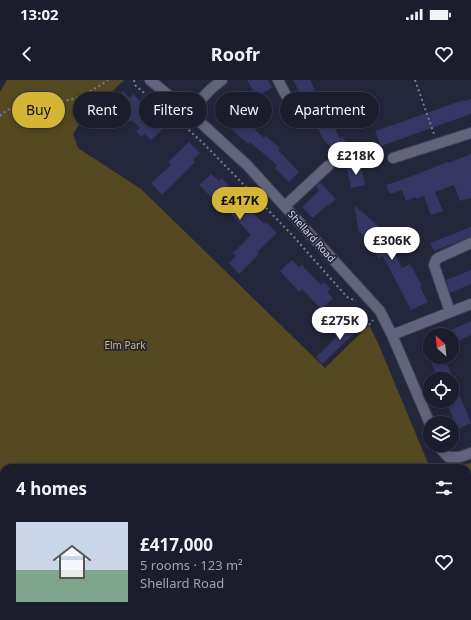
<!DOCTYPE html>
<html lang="en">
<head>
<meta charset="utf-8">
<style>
  body { margin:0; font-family:"Noto Sans",sans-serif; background:#282938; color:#f1f3f6; height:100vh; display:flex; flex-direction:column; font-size:15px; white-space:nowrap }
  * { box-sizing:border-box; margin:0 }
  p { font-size:13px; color:#a0a1a9 }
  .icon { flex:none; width:22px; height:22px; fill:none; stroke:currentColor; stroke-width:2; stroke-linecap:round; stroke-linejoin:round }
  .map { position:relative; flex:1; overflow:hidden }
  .side { position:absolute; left:0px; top:384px; width:471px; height:156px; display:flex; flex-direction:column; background:#1b1c2c; border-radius:12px 12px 0 0; box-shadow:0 2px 6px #0003,0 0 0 1px #393a48 }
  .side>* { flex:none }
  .guide { position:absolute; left:12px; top:12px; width:447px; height:36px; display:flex; gap:8px }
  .needle { width:26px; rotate:333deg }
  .fabs { position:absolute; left:423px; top:248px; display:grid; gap:8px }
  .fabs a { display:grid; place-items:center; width:36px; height:36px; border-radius:50%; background:#1b1c2c; box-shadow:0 2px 6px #0003,0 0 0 1px #393a48; font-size:20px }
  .price { position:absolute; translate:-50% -34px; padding:0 9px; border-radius:14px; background:#fff; color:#222; font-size:13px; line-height:26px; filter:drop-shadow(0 1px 2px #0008) }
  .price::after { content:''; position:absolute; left:50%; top:24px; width:12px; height:9px; margin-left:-6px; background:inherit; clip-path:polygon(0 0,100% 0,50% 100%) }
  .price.current { background:#d5b534; color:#111 }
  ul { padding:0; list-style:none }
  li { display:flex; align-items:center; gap:12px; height:100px; padding:0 16px }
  li span { display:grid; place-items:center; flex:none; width:112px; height:80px; border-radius:0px; color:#555 }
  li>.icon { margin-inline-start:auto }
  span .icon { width:48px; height:48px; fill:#fffc; stroke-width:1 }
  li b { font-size:17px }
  h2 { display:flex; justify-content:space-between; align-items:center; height:48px; padding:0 16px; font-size:17px }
  .chip { padding:0 14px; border-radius:18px; background:#1b1c2c; box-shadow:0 2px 6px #0003,0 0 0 1px #393a48; font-size:14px; line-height:36px }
  .chip.current { background:#d5b534; color:#111 }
  .status { display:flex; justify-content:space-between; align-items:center; height:28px; padding:0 20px; background:#1b1c2c; direction:ltr }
  .status svg { height:11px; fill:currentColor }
  header { display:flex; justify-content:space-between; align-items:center; height:52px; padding:0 16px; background:#1b1c2c; font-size:18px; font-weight:700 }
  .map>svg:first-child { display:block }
  .green { fill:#544920 }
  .building { fill:#353663 }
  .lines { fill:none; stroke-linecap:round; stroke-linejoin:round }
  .minor-casing { stroke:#434356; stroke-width:12 }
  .path { stroke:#7a7c8e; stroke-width:2; stroke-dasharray:2 3; stroke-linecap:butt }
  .minor { stroke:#62647d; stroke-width:10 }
  .labels { text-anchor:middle; stroke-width:3.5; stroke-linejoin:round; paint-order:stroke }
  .street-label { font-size:10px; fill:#d8dae9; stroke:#24263b }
  .park-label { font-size:10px; fill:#d5be6a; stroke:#24263b }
</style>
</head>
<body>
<div class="status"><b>13:02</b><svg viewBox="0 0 49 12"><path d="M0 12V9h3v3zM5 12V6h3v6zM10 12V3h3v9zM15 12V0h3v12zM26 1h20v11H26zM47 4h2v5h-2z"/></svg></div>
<header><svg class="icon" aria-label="back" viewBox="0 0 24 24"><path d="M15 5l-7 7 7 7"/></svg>Roofr<svg class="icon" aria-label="heart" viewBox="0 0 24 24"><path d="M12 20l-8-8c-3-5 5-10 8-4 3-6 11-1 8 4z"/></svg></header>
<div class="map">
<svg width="471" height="540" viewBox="0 0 471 540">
  <rect width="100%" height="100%" fill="#24263b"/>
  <path class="green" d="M7,0H124L80,43L73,54L78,68L141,109L325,288L369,245L378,263L430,388H4V519C3,517 1,516 0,513C0,507 2,493 0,486V12Z
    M471,383V540H18L16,536H467V388H462L464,385Z"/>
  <path class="building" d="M247,0H268L272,8L256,16Z
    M293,0H310L340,59L342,57L355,73L344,82L323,59L316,44L314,46L303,24L305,23Z
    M123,11L130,18L133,14L153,35L155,32L161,39L158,42L164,48L151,60L145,54L141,57L136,51L140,48L132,40L130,42L111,22Z
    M471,19V34L381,66L375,51L424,34L463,20L464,21Z
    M225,22L264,58L266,56L280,68L278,70L299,92L289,102L275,88L277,85L250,62L248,64L215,34Z
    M189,62L200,73L193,80L195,82L162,115L151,103L171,85L168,82Z
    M471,74V118L460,121L454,105L435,112L443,131L431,135L424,116L416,119L415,117L406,121L402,110L390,114L386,105L407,98L437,86L448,82V83Z
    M361,85L365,105L351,108L347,88Z
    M211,94L219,101L222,98L240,119L243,116L250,123L246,126L264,144L266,142L277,153L257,172L259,174L239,194L229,183L236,176L233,173L251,155L221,123L219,125L199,105Z
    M320,102L336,119L328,126L327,125L313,138L302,127L319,111L316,106Z
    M354,125L386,153L394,170L393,171L402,188L410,184L422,206L420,207L428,222L411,230L383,176L378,178L372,164L359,152Z
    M471,147V157L434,171L430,163Z
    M292,180L299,187L302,185L321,205L324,202L330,209L327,212L333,218L321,229L302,209L299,212L280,191Z
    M471,190V204L450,213L446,200Z
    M356,238L363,245L322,284L316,277Z
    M471,241V255L456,262L451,250Z
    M429,277H444L471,343L458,349L448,326L452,325V299H438Z"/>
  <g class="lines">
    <g class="minor-casing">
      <path id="minor" d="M150,0L189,32L247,85L380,231L392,255L430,344
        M278,0L290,23
        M189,32L211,9L222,0
        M393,78L471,53
        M285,126L328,86
        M450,232L434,185L436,180L438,178L471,163
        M392,255L471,224
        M439,365L440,368L448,377H460L471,373"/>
    </g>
    <path class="path" d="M134,0L135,5L142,11L179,41L204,64L246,107L294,157L347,217L356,221
      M415,0L434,54
      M0,36C18,18 45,24 69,20C78,19 100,6 108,0
      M369,245L373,240
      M467,457L471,474
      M0,515L4,521
      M14,536L17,540"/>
    <use href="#minor" class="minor"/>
  </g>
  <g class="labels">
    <g class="street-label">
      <text transform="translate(312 156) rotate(48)" y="4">Shellard Road</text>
    </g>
    <g class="park-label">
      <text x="125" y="269">Elm Park</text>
    </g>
  </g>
</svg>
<div class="fabs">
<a><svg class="needle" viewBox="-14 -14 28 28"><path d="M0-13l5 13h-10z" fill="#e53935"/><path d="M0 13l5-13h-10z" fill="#a0a1a9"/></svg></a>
<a><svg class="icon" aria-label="locate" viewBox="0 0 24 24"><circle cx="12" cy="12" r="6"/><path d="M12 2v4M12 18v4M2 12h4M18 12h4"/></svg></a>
<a><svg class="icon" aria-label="layers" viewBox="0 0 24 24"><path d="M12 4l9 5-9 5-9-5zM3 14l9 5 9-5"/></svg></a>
</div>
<b class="price" style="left:356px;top:96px">£218K</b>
<b class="price current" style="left:240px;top:141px">£417K</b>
<b class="price" style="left:392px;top:181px">£306K</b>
<b class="price" style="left:340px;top:261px">£275K</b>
<div class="guide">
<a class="chip current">Buy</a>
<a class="chip">Rent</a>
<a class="chip">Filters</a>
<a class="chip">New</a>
<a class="chip">Apartment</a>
</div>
<section class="side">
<h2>4 homes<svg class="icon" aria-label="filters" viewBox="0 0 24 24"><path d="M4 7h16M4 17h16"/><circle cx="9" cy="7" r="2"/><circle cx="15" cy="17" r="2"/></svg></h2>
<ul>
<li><span style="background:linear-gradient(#c9d6e8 60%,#7fa58c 0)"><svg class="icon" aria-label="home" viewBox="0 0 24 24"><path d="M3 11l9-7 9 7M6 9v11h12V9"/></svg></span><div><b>£417,000</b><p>5 rooms · 123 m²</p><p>Shellard Road</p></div><svg class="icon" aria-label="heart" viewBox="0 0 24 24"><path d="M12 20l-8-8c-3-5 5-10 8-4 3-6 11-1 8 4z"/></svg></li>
</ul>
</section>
</div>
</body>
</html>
